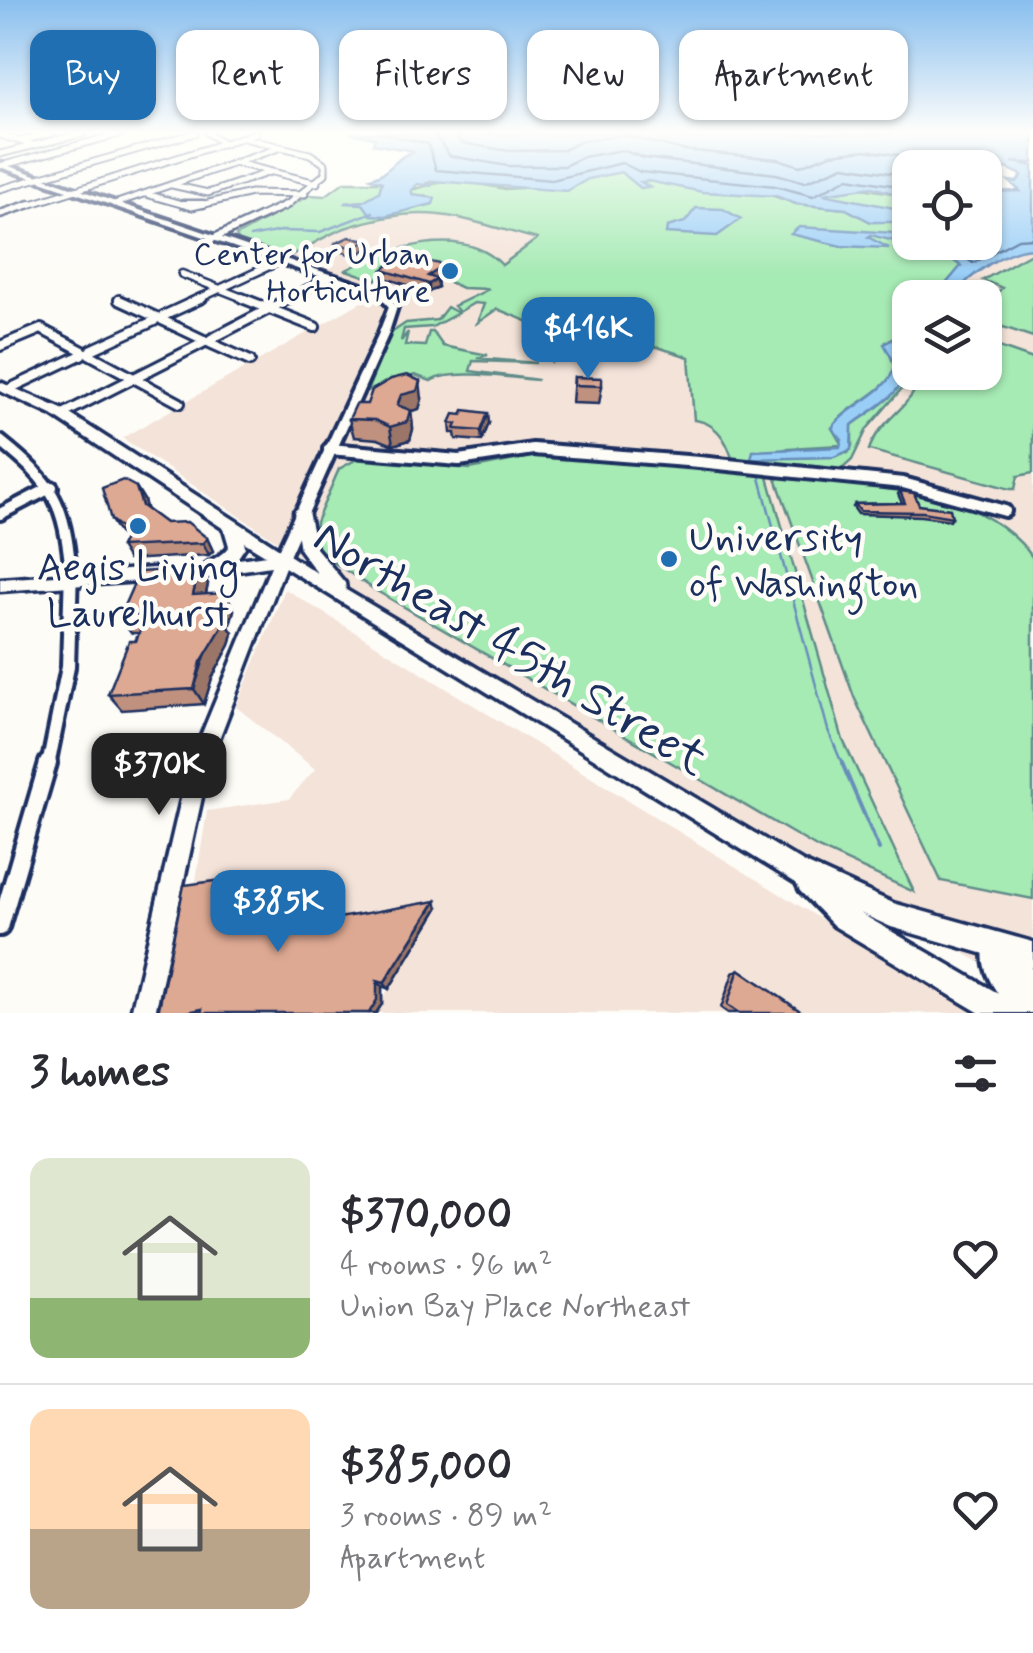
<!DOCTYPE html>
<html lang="en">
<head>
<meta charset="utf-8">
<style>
  body { margin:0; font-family:Mynerve,sans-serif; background:#f7f7f7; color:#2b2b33; height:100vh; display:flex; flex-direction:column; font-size:38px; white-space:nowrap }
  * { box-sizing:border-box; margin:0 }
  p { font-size:32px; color:#7c7c81 }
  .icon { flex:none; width:55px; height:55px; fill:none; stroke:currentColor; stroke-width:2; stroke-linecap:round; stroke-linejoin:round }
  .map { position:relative; height:1013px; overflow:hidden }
  .side { display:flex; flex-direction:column; background:#fff; flex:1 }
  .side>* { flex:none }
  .guide { position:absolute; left:30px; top:30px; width:975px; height:90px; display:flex; gap:20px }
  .tools { position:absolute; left:892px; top:150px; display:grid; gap:20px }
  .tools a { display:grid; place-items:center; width:110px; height:110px; border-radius:20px; background:#fff; box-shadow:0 2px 8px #0004; font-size:50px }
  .price { position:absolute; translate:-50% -85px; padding:0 22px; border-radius:20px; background:#1f6fb2; color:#fff; font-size:32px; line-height:65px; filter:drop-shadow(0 2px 5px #0008) }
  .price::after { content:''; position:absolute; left:50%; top:60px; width:30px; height:22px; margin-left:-15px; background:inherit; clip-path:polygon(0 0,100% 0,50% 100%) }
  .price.selected { background:#222; color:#fff }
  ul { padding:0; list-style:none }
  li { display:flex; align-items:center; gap:30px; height:250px; padding:0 30px }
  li+li { border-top:2px solid #e1e1e2 }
  li span { display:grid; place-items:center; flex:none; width:280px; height:200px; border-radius:20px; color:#555 }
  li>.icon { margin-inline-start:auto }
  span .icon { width:120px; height:120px; fill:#fffc; stroke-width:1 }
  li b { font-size:42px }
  h2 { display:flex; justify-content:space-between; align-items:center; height:120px; padding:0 30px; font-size:42px }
  .chip { padding:0 35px; border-radius:20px; background:#fff; box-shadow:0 2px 8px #0004; font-size:35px; line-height:90px }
  .chip.selected { background:#1f6fb2; color:#fff }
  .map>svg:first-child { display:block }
  .built { fill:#f4e3d9; fill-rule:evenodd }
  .green { fill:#a6eab4; stroke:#608c89; stroke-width:2.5 }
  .water { fill:#99cef7; stroke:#678eba; stroke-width:2.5 }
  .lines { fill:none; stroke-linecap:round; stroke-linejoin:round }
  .shore { stroke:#4d6f9b; stroke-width:2.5 }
  .stream-far1 { stroke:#678eba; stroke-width:2.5 }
  .stream { stroke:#678eba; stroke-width:4 }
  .minor-far5-casing { stroke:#1b2f5e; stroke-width:9 }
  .minor-far4-casing { stroke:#1b2f5e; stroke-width:11 }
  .minor-far3-casing { stroke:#1b2f5e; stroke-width:14 }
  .minor-far2-casing { stroke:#1b2f5e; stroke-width:18 }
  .minor-far1-casing { stroke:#1b2f5e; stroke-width:20 }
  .minor-casing { stroke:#1b2f5e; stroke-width:24 }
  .tertiary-casing { stroke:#1b2f5e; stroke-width:8 }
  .secondary-casing { stroke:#1b2f5e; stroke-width:7 }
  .primary-casing { stroke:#1b2f5e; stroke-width:7 }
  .minor-far5 { stroke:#fdfcf7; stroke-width:5 }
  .minor-far4 { stroke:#fdfcf7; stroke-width:6 }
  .minor-far3 { stroke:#fdfcf7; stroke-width:8 }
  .minor-far2 { stroke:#fdfcf7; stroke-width:10 }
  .minor-far1 { stroke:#fdfcf7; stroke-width:12 }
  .minor { stroke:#fdfcf7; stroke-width:16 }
  .tertiary { fill:#fdfcf7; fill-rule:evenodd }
  .secondary { fill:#fdfcf7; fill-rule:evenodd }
  .primary { fill:#fdfcf7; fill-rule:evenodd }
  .wall { fill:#bf917e; stroke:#1b2f5e; stroke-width:2.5 }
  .shaded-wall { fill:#9b7667; stroke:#1b2f5e; stroke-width:2.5 }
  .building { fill:#dea993; stroke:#1b2f5e; stroke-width:2.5 }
  .poi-dot { fill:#1f6fb2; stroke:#fdfcf7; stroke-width:4 }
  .labels { text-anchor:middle; stroke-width:9; stroke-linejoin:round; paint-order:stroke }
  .far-poi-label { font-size:32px; fill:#1b2f5e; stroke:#fdfcf7; text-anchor:end }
  .poi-label { font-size:40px; fill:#1b2f5e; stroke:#fdfcf7; text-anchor:start }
  .near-street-label { font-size:48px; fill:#1b2f5e; stroke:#fdfcf7 }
</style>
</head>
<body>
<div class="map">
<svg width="1033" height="1013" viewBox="0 0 1033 1013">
  <rect width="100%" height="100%" fill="#fdfcf7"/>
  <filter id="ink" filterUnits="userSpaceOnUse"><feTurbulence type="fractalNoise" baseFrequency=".01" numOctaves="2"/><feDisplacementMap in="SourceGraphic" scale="20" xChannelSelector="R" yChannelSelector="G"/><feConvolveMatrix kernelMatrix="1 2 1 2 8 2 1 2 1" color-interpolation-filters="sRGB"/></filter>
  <g filter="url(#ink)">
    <path class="built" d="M453,160L750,194L910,220V242L968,243L1015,252L1033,248V994L349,589L122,438L377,293L254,249ZM910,298H985V372H910Z
      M285,589L957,1003L994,1013H374L437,910L272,938L194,893L207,811L289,799L315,769L236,707Z"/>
    <path class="green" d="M621,172L641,188L648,187L638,182L648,181L774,196L796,204L846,209L871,222L910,221V234H871L945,254L961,266L935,297L910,298V330L886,342L895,369C882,396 849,403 832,428L842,445L789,448L752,459L848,453L852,446V425C873,409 907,393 907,363L896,347L910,341L904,354L910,360L911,378L867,429L852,460L840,471L764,463L843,740L914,892L818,848L375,590L329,559L317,546L315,534L316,522L339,469L359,458L470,469L535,456L736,471C730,448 721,423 694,420L689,357L657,347L603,344L592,356L599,345L596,344L585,353L565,348L551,363L558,350L544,328L497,309L477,323L484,304L474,303L459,312L454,306L489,289L462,288L440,278L448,272L415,262L375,280L346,270C386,249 463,223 502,265L537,239C458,218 429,201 345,228C325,235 308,248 289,256L240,243L236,236L310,195L325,196L344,182H382L379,192L363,204L385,216L432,204L426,196L411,194V190L452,179L505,189L551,186L567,191L588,179Z
      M849,186L910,196V212L827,198L819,193Z
      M1033,252V337L985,321V305L1002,288L983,280Z
      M447,307L458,313L432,327L404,329L401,341L408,332L405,345L425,346L429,332H433L443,346L488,355L477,358L536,363L473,361L470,371L538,380C512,378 451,368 431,381L415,375L367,391L391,333L406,323L437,320Z
      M985,342L1033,359V473L1018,476L1015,489H1010L869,450C879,419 916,406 921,373L985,372Z
      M774,473C857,482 982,484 1033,558V899L941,881L854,697Z"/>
    <path class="water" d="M350,133H1033V163L1012,162L1033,166V248C1004,249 970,275 952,297H935L961,266L945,254L871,235L868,237L889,248L841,246L791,234L799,227L910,234V242H985V192L1020,191L1009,181L1017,182L1022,175L1007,168L985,175V168H910V198L872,187L823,194L910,211L908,222H871L846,209L796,204L776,196L703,192L648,181L641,182L649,187L641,188L621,172L588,179L567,191L433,181L427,183L432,186L418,184L411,190L413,195L435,198L433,204L385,216L371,215L363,204L344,203L363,201L379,192L382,182L371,178C391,173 396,156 414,151L373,144L375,138Z
      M696,208L723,209L741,219L717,236L666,233L667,227L685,222Z
      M910,330V341L896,347L907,363C907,394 873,408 852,425L851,450L834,457L751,459L753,451L840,447L842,440L832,428C848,404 891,393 895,364L884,344Z"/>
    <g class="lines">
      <path class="shore" d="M381,133L428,144L436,170L552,180L622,163L640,172L775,186L813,196L848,178L910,188
        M433,133L450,156L508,166H564L583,157L622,150L644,158L776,174L805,182L844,166L910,176
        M454,133L462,143L509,151L563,150L582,141L623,135L683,150L778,159L800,166L831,154L865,150L898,155L930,168
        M941,242L973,263L1018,239L1033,238"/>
      <path class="stream-far1" d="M250,237L281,231L320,232L373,212
        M759,474L828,730L843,766"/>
      <path class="stream" d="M842,763L879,849"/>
      <g class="minor-far5-casing">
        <path id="minor-far5" d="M208,133L225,144
          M0,135L33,145
          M244,138L310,154L325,164V174L284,207
          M20,141L52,133
          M0,154L84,133
          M236,163L317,183
          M0,166L123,133
          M172,185L208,193L270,172
          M0,189L195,133
          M146,194L192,207
          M114,204L279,148
          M22,207L256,133
          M192,207L251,193L305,194"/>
      </g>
      <g class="minor-far4-casing">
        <path id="minor-far4" d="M183,204H203
          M0,214L30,204
          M210,240L288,204
          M182,274L248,300
          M196,300L282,260
          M285,300L330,277"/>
      </g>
      <g class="minor-far3-casing">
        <path id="minor-far3" d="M242,298L315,327
          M119,300L156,317L154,321
          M163,316L202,298
          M162,320L204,340L202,343
          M211,339L290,298
          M210,343L250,361
          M0,346L41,329L83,351
          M91,350L154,321
          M89,354L180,403
          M9,389L81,355
          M61,415L203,343"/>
      </g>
      <g class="minor-far2-casing">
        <path id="minor-far2" d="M0,441C54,484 64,502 71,572
          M329,449L459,460L533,449L699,462L903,483L1005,511
          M0,514L52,487"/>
      </g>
      <g class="minor-far1-casing">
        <path id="minor-far1" d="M48,766L68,667L71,569"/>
      </g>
      <g class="minor-casing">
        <path id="minor" d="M0,927L48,763"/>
      </g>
      <g class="tertiary-casing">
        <path id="tertiary" d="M0,163L371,288C383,293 389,297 397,307L388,335L286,563H276L274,559L378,335L389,307L382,299L365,292L0,167Z"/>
      </g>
      <g class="secondary-casing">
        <path id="secondary" d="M281,553L286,555L288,559L209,765L155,1013H131L189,765L271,566L210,575L205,573L202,569L205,565L210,563Z
          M154,568L159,570L162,574L159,578L154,580L0,591V579Z
          M995,935L1004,939L1033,970V1013H1013C996,992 975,967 987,939Z"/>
      </g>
      <g class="primary-casing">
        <path id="primary" d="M0,382L62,409L317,573L300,550L294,511L302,506L307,507L316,548L345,583L346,590L803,862L893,903L1033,942V968L891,927L860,913L1015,1003L1018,1013H980L834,926L800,891L796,883L244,542L245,547L233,565L208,576L202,575L200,570C206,560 220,559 229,546L224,529L52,415L0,391Z"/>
      </g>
      <use href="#minor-far5" class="minor-far5"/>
      <use href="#minor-far4" class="minor-far4"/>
      <use href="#minor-far3" class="minor-far3"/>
      <use href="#minor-far2" class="minor-far2"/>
      <use href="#minor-far1" class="minor-far1"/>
      <use href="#minor" class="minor"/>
      <use href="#tertiary" class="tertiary"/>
      <use href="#secondary" class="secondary"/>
      <use href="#primary" class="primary"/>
    </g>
    <path class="wall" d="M336,243L369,248L354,256L338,250Z
      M446,265L447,273L437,279L438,287L429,292L385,278L383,270Z
      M574,377L602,386L599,404L572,403Z
      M422,399L419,409L411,411L413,429L410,440L393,445L378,439L354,437L349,419L367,404Z
      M450,423H489L482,441L456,439L455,433H451Z
      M136,487L144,500L146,509L165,523L207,538L213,551L209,555L128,560L120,547L125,537L119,533L111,520Z
      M900,491L919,505L952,517L950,520L921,516L858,514L853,507L855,504L902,503L898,494Z
      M199,568L208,584L206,594L234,610L229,627L233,633L230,645L212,678L204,704L122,710L108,694L139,633H131L119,617Z
      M275,882L273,930L438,908L389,989L382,986V1004L376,1013H158Z
      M739,969L803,1013H728L721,1008L733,973Z"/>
    <path class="shaded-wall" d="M368,240L369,248L354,256L353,248Z
      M446,265L447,273L428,284V276Z
      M437,279L438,287L429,292V284Z
      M420,381L422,399L419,409L411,411L413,429L410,440L393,445L390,427L401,395Z
      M488,413L489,423L482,441L481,431Z
      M136,487L144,500L149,518L142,506Z
      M207,538L213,551L209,555L203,543Z
      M199,568L208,584L202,612L193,595Z
      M226,593L234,610L229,627L233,633L230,645L212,678L204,704L194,689Z
      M268,874L275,882L272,938L264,931Z
      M436,901L438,908L389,989L384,983Z
      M377,981L382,986V1004L376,1013H369Z"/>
    <path class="building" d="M349,237L368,240L353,248L336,243Z
      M399,256L446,265L428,276L437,279L429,284L383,270Z
      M407,375L420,381L417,391L401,395L397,405L410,410L407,422L390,427L375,420L349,419L356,404H367L372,390L391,379Z
      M574,377L602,378V386L574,385Z
      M464,410L488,413L481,431L455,429L457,424L450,423L454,414L462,415Z
      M123,480L136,487L142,506L165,523L187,522L207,538L203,543L120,547L127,533L111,520L102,488Z
      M900,491L914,493L919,505L950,509L952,517L923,512L860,511L855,504L905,503Z
      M199,568L193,595L226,593L218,618L224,617L221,629L201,662L194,689L108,694L129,641H136L146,615L119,617L139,572Z
      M268,874L264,931L436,901L384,983L377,981V1000L369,1013H201L202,1009L183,1013H158L184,885Z
      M739,969L803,1013H739L727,1005Z"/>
  </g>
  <linearGradient id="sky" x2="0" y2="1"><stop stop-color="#88beee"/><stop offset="0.48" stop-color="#fefefb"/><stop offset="1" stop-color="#fefefb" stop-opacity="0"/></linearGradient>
  <rect width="1033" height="275" fill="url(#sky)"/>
  <g class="poi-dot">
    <circle cx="450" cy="271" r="10"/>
    <circle cx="138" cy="526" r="10"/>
    <circle cx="669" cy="559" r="10"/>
  </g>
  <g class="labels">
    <g class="far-poi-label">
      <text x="430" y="264">Center for Urban<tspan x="430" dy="37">Horticulture</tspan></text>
    </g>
    <g class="poi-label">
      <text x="689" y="550">University<tspan x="689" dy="46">of Washington</tspan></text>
      <text x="138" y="580" text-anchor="middle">Aegis Living<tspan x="138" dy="46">Laurelhurst</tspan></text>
    </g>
    <g class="near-street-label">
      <text transform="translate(512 646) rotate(31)" y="17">Northeast 45th Street</text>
    </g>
  </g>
</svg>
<div class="tools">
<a><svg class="icon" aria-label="locate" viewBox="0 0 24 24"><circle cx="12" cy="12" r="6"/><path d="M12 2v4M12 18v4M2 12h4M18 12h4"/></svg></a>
<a><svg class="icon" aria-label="layers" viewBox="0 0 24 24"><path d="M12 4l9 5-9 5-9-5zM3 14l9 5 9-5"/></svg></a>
</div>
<b class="price" style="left:588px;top:382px">$416K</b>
<b class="price selected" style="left:159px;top:818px">$370K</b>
<b class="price" style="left:278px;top:955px">$385K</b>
<div class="guide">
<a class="chip selected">Buy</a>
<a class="chip">Rent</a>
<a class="chip">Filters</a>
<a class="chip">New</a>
<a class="chip">Apartment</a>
</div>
</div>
<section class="side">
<h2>3 homes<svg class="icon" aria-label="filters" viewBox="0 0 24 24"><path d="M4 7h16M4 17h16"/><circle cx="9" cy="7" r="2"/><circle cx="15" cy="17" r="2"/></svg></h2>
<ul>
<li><span style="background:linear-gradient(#dfe7d0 70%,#8fb573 0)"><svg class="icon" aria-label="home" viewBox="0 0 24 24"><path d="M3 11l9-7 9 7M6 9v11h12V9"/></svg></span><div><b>$370,000</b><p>4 rooms · 96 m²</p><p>Union Bay Place Northeast</p></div><svg class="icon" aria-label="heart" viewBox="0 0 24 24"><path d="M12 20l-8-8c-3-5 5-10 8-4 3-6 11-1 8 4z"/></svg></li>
<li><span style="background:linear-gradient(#ffd9b3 60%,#b9a48a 0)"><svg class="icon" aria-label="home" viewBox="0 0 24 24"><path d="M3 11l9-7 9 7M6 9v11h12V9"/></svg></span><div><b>$385,000</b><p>3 rooms · 89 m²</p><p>Apartment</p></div><svg class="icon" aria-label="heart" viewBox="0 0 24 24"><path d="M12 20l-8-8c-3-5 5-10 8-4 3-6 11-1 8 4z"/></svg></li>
</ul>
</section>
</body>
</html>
